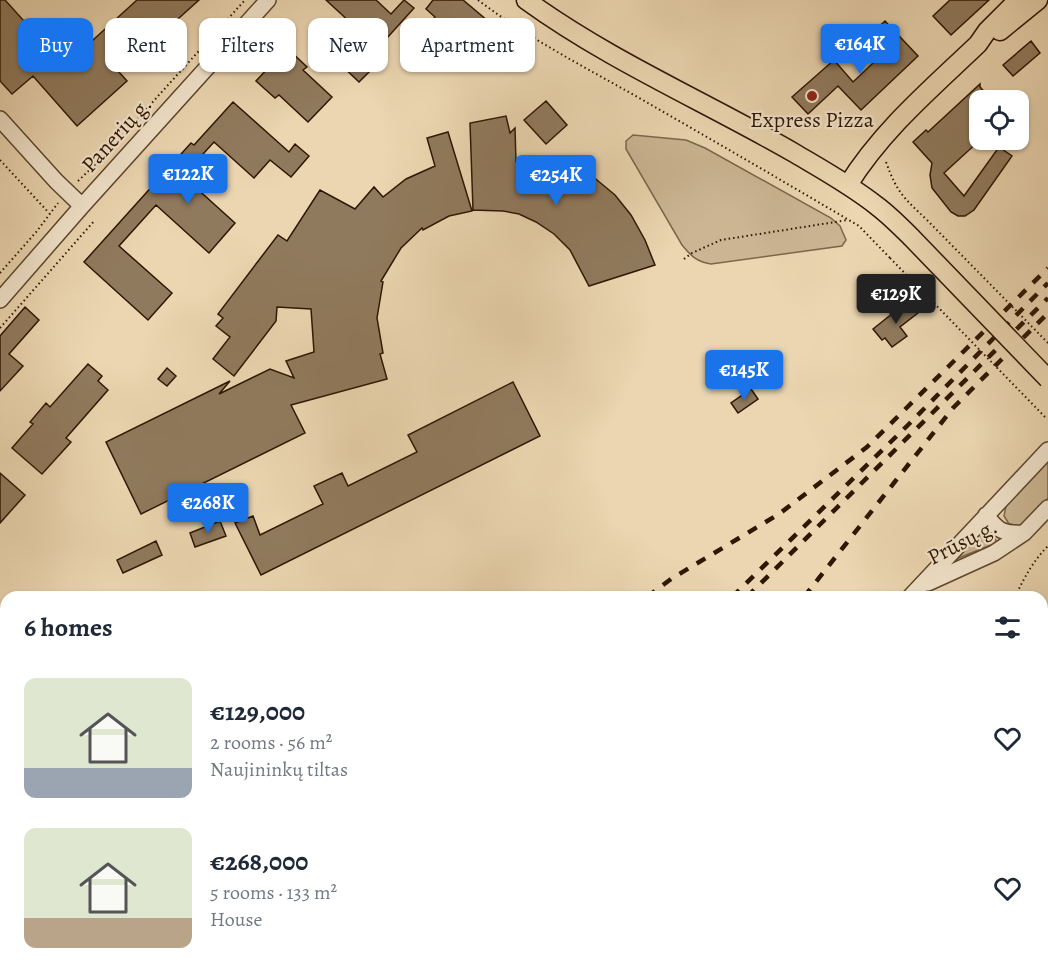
<!DOCTYPE html>
<html lang="en">
<head>
<meta charset="utf-8">
<style>
  body { margin:0; font-family:Alegreya,serif; background:#f2f2f3; color:#1f2937; height:100vh; display:flex; flex-direction:column; font-size:22px; white-space:nowrap }
  * { box-sizing:border-box; margin:0 }
  p { font-size:20px; color:#747a83 }
  .icon { flex:none; width:33px; height:33px; fill:none; stroke:currentColor; stroke-width:2; stroke-linecap:round; stroke-linejoin:round }
  .map { position:relative; flex:1; overflow:hidden }
  .panel { position:absolute; left:0px; top:591px; width:1048px; height:384px; display:flex; flex-direction:column; background:#fff; border-radius:18px 18px 0 0; box-shadow:0 2px 4px #0004 }
  .panel>* { flex:none }
  .top-card { position:absolute; left:18px; top:18px; width:600px; height:54px; display:flex; gap:12px }
  .fabs { position:absolute; left:969px; top:90px; display:grid; gap:12px }
  .fabs a { display:grid; place-items:center; width:60px; height:60px; border-radius:12px; background:#fff; box-shadow:0 2px 4px #0004; font-size:30px }
  .price { position:absolute; translate:-50% -51px; padding:0 14px; border-radius:6px; background:#1a73e8; color:#fff; font-size:20px; line-height:39px; filter:drop-shadow(0 2px 3px #0008) }
  .price::after { content:''; position:absolute; left:50%; top:36px; width:18px; height:14px; margin-left:-9px; background:inherit; clip-path:polygon(0 0,100% 0,50% 100%) }
  .price.active { background:#222; color:#fff }
  ul { padding:0; list-style:none }
  li { display:flex; align-items:center; gap:18px; height:150px; padding:0 24px }
  li span { display:grid; place-items:center; flex:none; width:168px; height:120px; border-radius:12px; color:#555 }
  li>.icon { margin-inline-start:auto }
  span .icon { width:72px; height:72px; fill:#fffc; stroke-width:1 }
  li b { font-size:26px }
  h2 { display:flex; justify-content:space-between; align-items:center; height:72px; padding:0 24px; font-size:26px }
  .chip { padding:0 21px; border-radius:12px; background:#fff; box-shadow:0 2px 4px #0004; font-size:21px; line-height:54px }
  .chip.active { background:#1a73e8; color:#fff }
  .map>svg:first-child { display:block }
  .green { fill:#cbb593; stroke:#7c664a; stroke-width:1.5 }
  .building { fill:#907a5d; stroke:#2e1601; stroke-width:1.5 }
  .lines { fill:none; stroke-linecap:round; stroke-linejoin:round }
  .minor-casing { stroke:#5d462d; stroke-width:18 }
  .major-casing { stroke:#2e1601; stroke-width:21 }
  .path { stroke:#2e1601; stroke-width:2; stroke-dasharray:1.5 3; stroke-linecap:butt }
  .minor { stroke:#f2e4cc; stroke-width:15 }
  .major { stroke:#ebd6b1; stroke-width:18 }
  .rail { stroke:#2e1601; stroke-width:4.5; stroke-dasharray:10 10; stroke-linecap:butt }
  .major-bridge-casing { stroke:#2e1601; stroke-width:21; stroke-linecap:butt }
  .path-bridge { stroke:#2e1601; stroke-width:2; stroke-dasharray:1.5 3; stroke-linecap:butt }
  .major-bridge { stroke:#ebd6b1; stroke-width:18 }
  .poi-dot { fill:#8f2418; stroke:#f2e4cc; stroke-width:2 }
  .labels { text-anchor:middle; stroke-width:4.5; stroke-linejoin:round; paint-order:stroke }
  .poi-label { font-size:22px; fill:#2e1601; stroke:#f2e4cc }
  .street-label { font-size:22px; fill:#2e1601; stroke:#f2e4cc }
</style>
</head>
<body>
<div class="map">
<svg width="1048" height="975" viewBox="0 0 1048 975">
  <rect width="100%" height="100%" fill="#ebd6b1"/>
  <filter id="stains"><feTurbulence type="fractalNoise" baseFrequency=".00333" numOctaves="4"/><feColorMatrix values="0 0 0 0 .2 0 0 0 0 .09 0 0 0 0 .02 0 0 0 .5 -.17"/></filter>
  <radialGradient id="worn" r=".72"><stop offset=".6" stop-color="#630" stop-opacity="0"/><stop offset="1" stop-color="#630" stop-opacity=".3"/></radialGradient>
  <path class="green" d="M633,135L686,140L705,148L831,218L840,226L846,240L842,246L711,264C697,262 691,256 682,245L626,149V141Z
    M1048,460V498L1023,524L1019,526L1009,524L1004,516L1006,506Z
    M984,528L996,540V543L956,559Z"/>
  <path class="building" d="M0,0H5L41,40L37,44L60,70L137,0H199L119,72L127,81L77,126L33,76L12,94L0,81Z
    M326,0H376L391,14L404,0L414,8L378,48Z
    M433,0H463L494,26L475,48L430,22L435,17L426,9Z
    M950,0H989L951,35L933,16Z
    M885,21L918,56L861,110L838,86L808,114L792,97L834,60L853,82L890,47L874,31Z
    M1031,41L1040,53L1013,76L1003,65Z
    M287,48L307,67L303,70L332,97L308,122L279,95L275,98L256,81Z
    M349,53L369,72L359,82L339,63Z
    M980,84V87L992,100H980V140L944,173L964,196L999,147L1012,156L974,210L965,216H958L951,212L932,188L930,175L932,163L913,142L926,130L928,132Z
    M546,101L567,125L546,144L524,120Z
    M233,102L289,152L295,144L309,156L291,177L270,160L254,178L214,142L183,176L235,223L209,253L156,205L119,246L172,293L148,320L84,262L191,143L194,145Z
    M506,116L510,133L515,128L516,162L550,173L580,190L582,187L586,188L583,186L591,175L615,195L631,215L645,240L655,265L589,286L570,250L554,234L536,222L519,214L503,211L473,210L470,123Z
    M448,132L472,211L449,216L423,230L422,228L401,248L381,281L383,282L377,318L383,353L380,354L387,379L291,405L305,433L141,514L106,442L230,381L219,394L270,369L294,378L286,361L314,352L311,309L277,307L276,321L234,376L213,359L230,337L216,326L223,318L218,314L278,235L287,241L320,190L355,209L374,187L383,197L406,179L435,166L427,138Z
    M908,301L918,313L900,327L907,336L892,347L885,338L882,340L873,329Z
    M25,307L39,320L9,354L23,366L0,391V336Z
    M88,364L102,376L98,381L108,390L66,438L71,442L42,474L12,448L33,424L30,422L46,403L50,407Z
    M167,368L176,376L167,386L158,379Z
    M513,382L540,436L261,575L235,523L253,516L260,535L323,504L314,486L342,473L348,486L417,452L408,435Z
    M751,389L758,399L738,413L731,403Z
    M0,473L25,495L0,523Z
    M220,521L226,536L195,547L190,533Z
    M156,541L162,555L123,573L117,560Z"/>
  <g class="lines">
    <g class="minor-casing">
      <path id="minor" d="M0,119L56,181L82,206
        M0,300L82,206L268,0
        M986,515C998,531 1003,534 1024,533
        M928,583L994,553L1024,533L1048,508
        M910,597L1048,450
        M591,975L595,969
        M816,975L818,969"/>
    </g>
    <g class="major-casing">
      <path id="major" d="M526,0C610,61 706,102 796,154C823,170 852,186 877,206C889,215 900,226 911,237
        M1000,31L1038,0
        M848,185C882,130 932,88 978,44L987,31L1018,0"/>
    </g>
    <path class="path" d="M478,0C524,35 575,62 625,90C704,135 781,180 859,226L890,258
      M0,160L49,213
      M886,162C897,193 904,198 927,220
      M78,181L102,158L245,0
      M684,259L692,253L721,240L848,220
      M0,273L37,231L58,203
      M0,328L95,220
      M1015,597C1024,578 1033,561 1048,546
      M1042,660L1043,658
      M1043,745L1048,752
      M1042,813L1048,812
      M1048,942L1046,945L1048,952
      M1002,969L1003,975
      M641,975L644,969
      M908,975L917,969
      M965,975V969"/>
    <use href="#minor" class="minor"/>
    <use href="#major" class="major"/>
    <path class="rail" d="M647,597L671,579L779,514L867,447L1048,268
      M732,597L908,425L1048,283
      M747,597L1048,298
      M804,597L953,408L1048,313
      M239,975L245,969
      M352,975L358,969
      M368,975L374,969
      M487,975L491,969"/>
    <g class="major-bridge-casing">
      <path id="major-bridge" d="M911,237L1048,379"/>
    </g>
    <path class="path-bridge" d="M927,220L1048,343
      M890,258L1047,419"/>
    <use href="#major-bridge" class="major-bridge"/>
  </g>
  <circle class="poi-dot" cx="812" cy="96" r="6"/>
  <g class="labels">
    <g class="poi-label">
      <text x="812" y="127">Express Pizza</text>
    </g>
    <g class="street-label">
      <text transform="translate(116 134) rotate(-48)" y="8">Panerių g.</text>
      <text transform="translate(962 541) rotate(-27)" y="8">Prūsų g.</text>
    </g>
  </g>
  <rect width="100%" height="100%" filter="url(#stains)"/>
  <rect width="100%" height="100%" fill="url(#worn)"/>
</svg>
<div class="fabs">
<a><svg class="icon" aria-label="locate" viewBox="0 0 24 24"><circle cx="12" cy="12" r="6"/><path d="M12 2v4M12 18v4M2 12h4M18 12h4"/></svg></a>
</div>
<b class="price" style="left:860px;top:75px">€164K</b>
<b class="price" style="left:188px;top:205px">€122K</b>
<b class="price" style="left:556px;top:206px">€254K</b>
<b class="price active" style="left:896px;top:325px">€129K</b>
<b class="price" style="left:744px;top:401px">€145K</b>
<b class="price" style="left:208px;top:534px">€268K</b>
<div class="top-card">
<a class="chip active">Buy</a>
<a class="chip">Rent</a>
<a class="chip">Filters</a>
<a class="chip">New</a>
<a class="chip">Apartment</a>
</div>
<section class="panel">
<h2>6 homes<svg class="icon" aria-label="filters" viewBox="0 0 24 24"><path d="M4 7h16M4 17h16"/><circle cx="9" cy="7" r="2"/><circle cx="15" cy="17" r="2"/></svg></h2>
<ul>
<li><span style="background:linear-gradient(#dfe7d0 75%,#9aa5b1 0)"><svg class="icon" aria-label="home" viewBox="0 0 24 24"><path d="M3 11l9-7 9 7M6 9v11h12V9"/></svg></span><div><b>€129,000</b><p>2 rooms · 56 m²</p><p>Naujininkų tiltas</p></div><svg class="icon" aria-label="heart" viewBox="0 0 24 24"><path d="M12 20l-8-8c-3-5 5-10 8-4 3-6 11-1 8 4z"/></svg></li>
<li><span style="background:linear-gradient(#dfe7d0 75%,#b9a48a 0)"><svg class="icon" aria-label="home" viewBox="0 0 24 24"><path d="M3 11l9-7 9 7M6 9v11h12V9"/></svg></span><div><b>€268,000</b><p>5 rooms · 133 m²</p><p>House</p></div><svg class="icon" aria-label="heart" viewBox="0 0 24 24"><path d="M12 20l-8-8c-3-5 5-10 8-4 3-6 11-1 8 4z"/></svg></li>
</ul>
</section>
</div>
</body>
</html>
